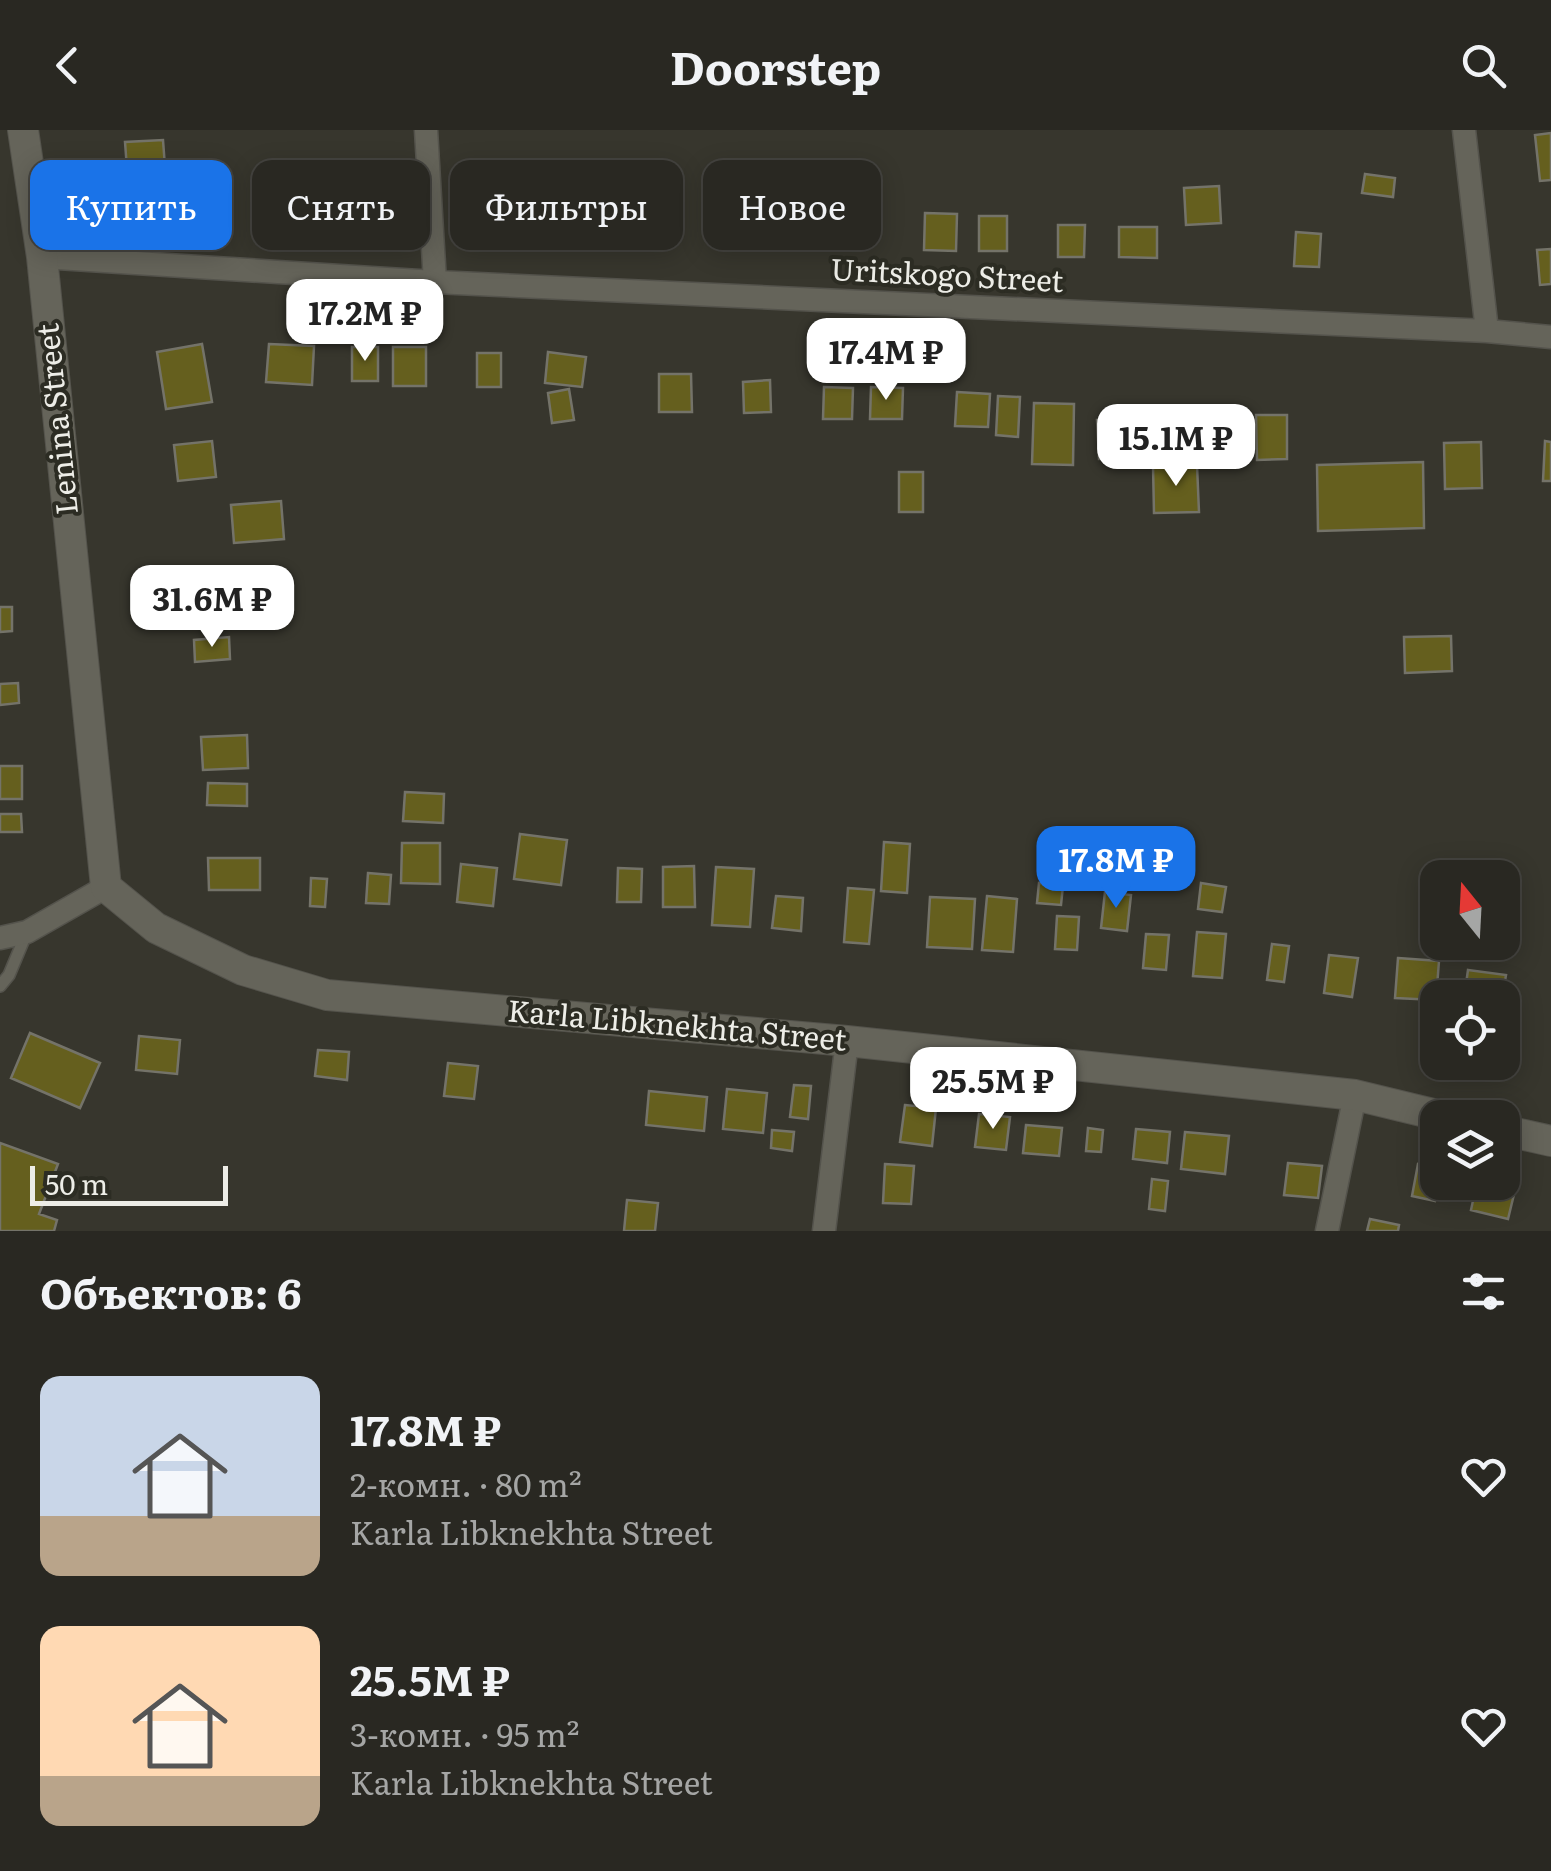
<!DOCTYPE html>
<html lang="ru">
<head>
<meta charset="utf-8">
<style>
  body { margin:0; font-family:Literata,serif; background:#35342f; color:#f1f3f6; height:100vh; display:flex; flex-direction:column; font-size:38px; white-space:nowrap }
  * { box-sizing:border-box; margin:0 }
  p { font-size:32px; color:#a5a6a5 }
  .icon { flex:none; width:55px; height:55px; fill:none; stroke:currentColor; stroke-width:2; stroke-linecap:round; stroke-linejoin:round }
  .map { position:relative; height:1101px; overflow:hidden }
  .sheet { display:flex; flex-direction:column; background:#292822; flex:1 }
  .sheet>* { flex:none }
  .guide { position:absolute; left:30px; top:30px; width:1000px; height:90px; display:flex; gap:20px }
  .needle { width:65px; rotate:342deg }
  .tools { position:absolute; left:1420px; top:730px; display:grid; gap:20px }
  .tools a { display:grid; place-items:center; width:100px; height:100px; border-radius:20px; background:#292822; box-shadow:0 5px 25px #0003,0 0 0 2px #454440; font-size:50px }
  .scale { position:absolute; left:30px; bottom:25px; width:198px; box-sizing:border-box; padding-left:10px; border:5px solid #edede7; border-top:0; font-size:28px; line-height:35px; white-space:nowrap; color:#edede7; -webkit-text-stroke:8px #2c2c23; paint-order:stroke }
  .price { position:absolute; translate:-50% -85px; padding:0 22px; border-radius:20px; background:#fff; color:#222; font-size:32px; line-height:65px; filter:drop-shadow(0 2px 5px #0008) }
  .price::after { content:''; position:absolute; left:50%; top:60px; width:30px; height:22px; margin-left:-15px; background:inherit; clip-path:polygon(0 0,100% 0,50% 100%) }
  .price.on { background:#1a73e8; color:#fff }
  ul { padding:0; list-style:none }
  li { display:flex; align-items:center; gap:30px; height:250px; padding:0 40px }
  li span { display:grid; place-items:center; flex:none; width:280px; height:200px; border-radius:20px; color:#555 }
  li>.icon { margin-inline-start:auto }
  span .icon { width:120px; height:120px; fill:#fffc; stroke-width:1 }
  li b { font-size:42px }
  h2 { display:flex; justify-content:space-between; align-items:center; height:120px; padding:0 40px; font-size:42px }
  .pill { padding:0 35px; border-radius:20px; background:#292822; box-shadow:0 5px 25px #0003,0 0 0 2px #454440; font-size:35px; line-height:90px }
  .pill.on { background:#1a73e8; color:#fff }
  header { display:flex; justify-content:space-between; align-items:center; height:130px; padding:0 40px; background:#292822; font-size:45px; font-weight:700 }
  .map>svg:first-child { display:block }
  .building { fill:#655f1e; stroke:#747369; stroke-width:2.5 }
  .lines { fill:none; stroke-linecap:round; stroke-linejoin:round }
  .service-casing { stroke:#54534c; stroke-width:14 }
  .minor-casing { stroke:#54534c; stroke-width:25 }
  .secondary-casing { stroke:#54534c; stroke-width:32 }
  .service { stroke:#65645a; stroke-width:11 }
  .minor { stroke:#65645a; stroke-width:22 }
  .secondary { stroke:#65645a; stroke-width:30 }
  .labels { text-anchor:middle; stroke-width:8; stroke-linejoin:round; paint-order:stroke }
  .street-label { font-size:30px; fill:#edede7; stroke:#2c2c23 }
</style>
</head>
<body>
<header><svg class="icon" aria-label="back" viewBox="0 0 24 24"><path d="M15 5l-7 7 7 7"/></svg>Doorstep<svg class="icon" aria-label="search" viewBox="0 0 24 24"><circle cx="10" cy="10" r="6"/><path d="M15 15l6 6"/></svg></header>
<div class="map">
<svg width="1551" height="1101" viewBox="0 0 1551 1101">
  <rect width="100%" height="100%" fill="#37362d"/>
  <path class="building" d="M1551,3V50L1540,51L1535,5Z
    M163,10L165,37L127,39L125,12Z
    M174,31L194,32L192,73L172,72Z
    M362,35L387,37L384,84L359,83Z
    M1365,44L1395,48L1393,67L1362,63Z
    M1219,56L1221,93L1186,95L1184,58Z
    M825,58L828,108L789,110L787,60Z
    M507,59L531,63L525,100L501,96Z
    M619,64L650,65V100H619Z
    M763,64L783,66L780,95L761,94Z
    M574,66H603V104H574Z
    M733,76L756,78L752,117L730,115Z
    M925,83L957,84L956,121L924,120Z
    M867,85L868,117H843V86Z
    M979,86H1007V121H979Z
    M1058,95H1085L1084,127H1058Z
    M1119,97H1157V128L1119,127Z
    M1296,102L1321,104L1319,137L1294,136Z
    M1551,119V154L1540,155L1537,120Z
    M202,214L212,272L166,279L157,222Z
    M269,214L314,216L312,255L266,252Z
    M352,217H378V251H352Z
    M393,217H426V256H393Z
    M548,222L586,227L582,257L545,253Z
    M477,223H501V257H477Z
    M659,244H691L692,282H659Z
    M770,250L771,282L744,283L743,252Z
    M824,257L853,258L852,289H823Z
    M871,257L903,258L902,289H870Z
    M569,259L574,290L552,293L548,263Z
    M957,262L990,264L988,297L955,296Z
    M998,266L1020,267L1018,307L996,305Z
    M1034,273L1074,274L1073,335L1032,334Z
    M1210,285L1247,287L1245,320L1208,318Z
    M1256,285H1287V329L1257,330Z
    M1118,289L1119,328L1099,329L1097,290Z
    M212,311L216,347L178,351L174,315Z
    M1545,311L1551,312V351H1543Z
    M1481,312L1482,358L1445,359L1444,313Z
    M1423,332L1424,398L1318,401L1317,335Z
    M1197,335L1199,382L1154,383L1153,336Z
    M899,342H923V382H899Z
    M281,371L284,409L234,413L231,375Z
    M229,452L230,470L192,472V453Z
    M0,477H12V501L0,502Z
    M1451,506L1452,541L1405,543L1404,507Z
    M229,507L230,529L195,532L194,510Z
    M18,553L19,573L0,575V554Z
    M247,605L248,638L203,640L201,607Z
    M0,636H22V669H0Z
    M208,653L247,654V676L207,675Z
    M405,662L444,664L443,693L403,691Z
    M0,684H21L22,702H0Z
    M520,704L567,710L561,755L514,749Z
    M884,712L910,714L907,763L881,761Z
    M402,713H440V754L401,753Z
    M208,728H260V760H209Z
    M461,734L497,738L493,776L457,772Z
    M694,736L695,777H663V737Z
    M716,737L754,739L750,797L712,795Z
    M618,738L642,739L641,772H617Z
    M368,743L391,745L389,774L366,773Z
    M311,748L327,749L325,777L310,776Z
    M1039,753L1063,756L1061,775L1037,773Z
    M1201,753L1226,757L1222,782L1198,779Z
    M848,758L874,760L869,814L844,812Z
    M1105,762L1131,765L1127,801L1101,798Z
    M776,766L803,768L801,801L772,798Z
    M987,766L1017,769L1013,822L982,820Z
    M930,767L975,769L972,819L927,817Z
    M1057,786L1079,787L1077,820L1055,819Z
    M1197,802L1226,804L1222,848L1193,846Z
    M1146,804L1169,805L1166,840L1143,838Z
    M1469,812H1498L1495,827L1467,820Z
    M1272,814L1289,816L1284,852L1267,850Z
    M1329,825L1358,828L1352,867L1324,863Z
    M1398,828L1439,831L1436,870L1395,868Z
    M1468,840L1506,845L1502,868H1464Z
    M30,903L100,933L80,978L11,948Z
    M139,906L180,910L177,944L136,940Z
    M318,920L349,922L347,950L315,946Z
    M448,933L478,936L474,969L444,966Z
    M794,955L811,956L808,989L790,987Z
    M727,959L767,963L763,1003L723,999Z
    M649,961L707,967L704,1001L646,995Z
    M905,975L936,978L932,1016L900,1012Z
    M979,984L1010,987L1006,1020L975,1017Z
    M1026,995L1062,998L1059,1026L1023,1023Z
    M1088,998L1103,1000L1101,1022L1086,1021Z
    M1136,999L1170,1002L1167,1033L1133,1029Z
    M772,1000L794,1002L792,1021L771,1018Z
    M1185,1002L1229,1006L1225,1044L1181,1039Z
    M0,1013L58,1034L39,1084L57,1090L54,1101H0Z
    M1288,1033L1322,1036L1318,1068L1284,1065Z
    M885,1034L914,1036L911,1074L883,1073Z
    M1418,1034L1438,1038L1439,1052L1435,1071L1412,1066Z
    M1152,1049L1168,1051L1165,1081L1149,1079Z
    M1477,1052L1516,1056L1508,1089L1471,1080Z
    M627,1070L658,1073L655,1101H624Z
    M1370,1089L1399,1095L1398,1101H1367Z"/>
  <g class="lines">
    <g class="service-casing">
      <path id="service" d="M0,856L9,845L27,802"/>
    </g>
    <g class="minor-casing">
      <path id="minor" d="M426,0L435,152
        M1464,0L1487,201
        M42,127L435,152L1487,201L1551,207
        M0,808L27,802L106,757
        M824,1101L847,911
        M1327,1101L1355,965"/>
    </g>
    <g class="secondary-casing">
      <path id="secondary" d="M23,0L42,127L106,757L156,798L243,840L327,865L847,911L1355,965L1450,988
        M1502,1000L1551,1011"/>
    </g>
    <use href="#service" class="service"/>
    <use href="#minor" class="minor"/>
    <use href="#secondary" class="secondary"/>
  </g>
  <g class="labels">
    <g class="street-label">
      <text transform="translate(947 146) rotate(3)" y="10">Uritskogo Street</text>
      <text transform="translate(58 289) rotate(-96)" y="10">Lenina Street</text>
      <text transform="translate(677 896) rotate(5)" y="10">Karla Libknekhta Street</text>
    </g>
  </g>
</svg>
<div class="tools">
<a><svg class="needle" viewBox="-14 -14 28 28"><path d="M0-13l5 13h-10z" fill="#e53935"/><path d="M0 13l5-13h-10z" fill="#a5a6a5"/></svg></a>
<a><svg class="icon" aria-label="locate" viewBox="0 0 24 24"><circle cx="12" cy="12" r="6"/><path d="M12 2v4M12 18v4M2 12h4M18 12h4"/></svg></a>
<a><svg class="icon" aria-label="layers" viewBox="0 0 24 24"><path d="M12 4l9 5-9 5-9-5zM3 14l9 5 9-5"/></svg></a>
</div>
<div class="scale">50 m</div>
<b class="price" style="left:365px;top:234px">17.2M ₽</b>
<b class="price" style="left:886px;top:273px">17.4M ₽</b>
<b class="price" style="left:1176px;top:359px">15.1M ₽</b>
<b class="price" style="left:212px;top:520px">31.6M ₽</b>
<b class="price on" style="left:1116px;top:781px">17.8M ₽</b>
<b class="price" style="left:993px;top:1002px">25.5M ₽</b>
<div class="guide">
<a class="pill on">Купить</a>
<a class="pill">Снять</a>
<a class="pill">Фильтры</a>
<a class="pill">Новое</a>
</div>
</div>
<section class="sheet">
<h2>Объектов: 6<svg class="icon" aria-label="filters" viewBox="0 0 24 24"><path d="M4 7h16M4 17h16"/><circle cx="9" cy="7" r="2"/><circle cx="15" cy="17" r="2"/></svg></h2>
<ul>
<li><span style="background:linear-gradient(#c9d6e8 70%,#b9a48a 0)"><svg class="icon" aria-label="home" viewBox="0 0 24 24"><path d="M3 11l9-7 9 7M6 9v11h12V9"/></svg></span><div><b>17.8M ₽</b><p>2-комн. · 80 m²</p><p>Karla Libknekhta Street</p></div><svg class="icon" aria-label="heart" viewBox="0 0 24 24"><path d="M12 20l-8-8c-3-5 5-10 8-4 3-6 11-1 8 4z"/></svg></li>
<li><span style="background:linear-gradient(#ffd9b3 75%,#b9a48a 0)"><svg class="icon" aria-label="home" viewBox="0 0 24 24"><path d="M3 11l9-7 9 7M6 9v11h12V9"/></svg></span><div><b>25.5M ₽</b><p>3-комн. · 95 m²</p><p>Karla Libknekhta Street</p></div><svg class="icon" aria-label="heart" viewBox="0 0 24 24"><path d="M12 20l-8-8c-3-5 5-10 8-4 3-6 11-1 8 4z"/></svg></li>
</ul>
</section>
</body>
</html>
